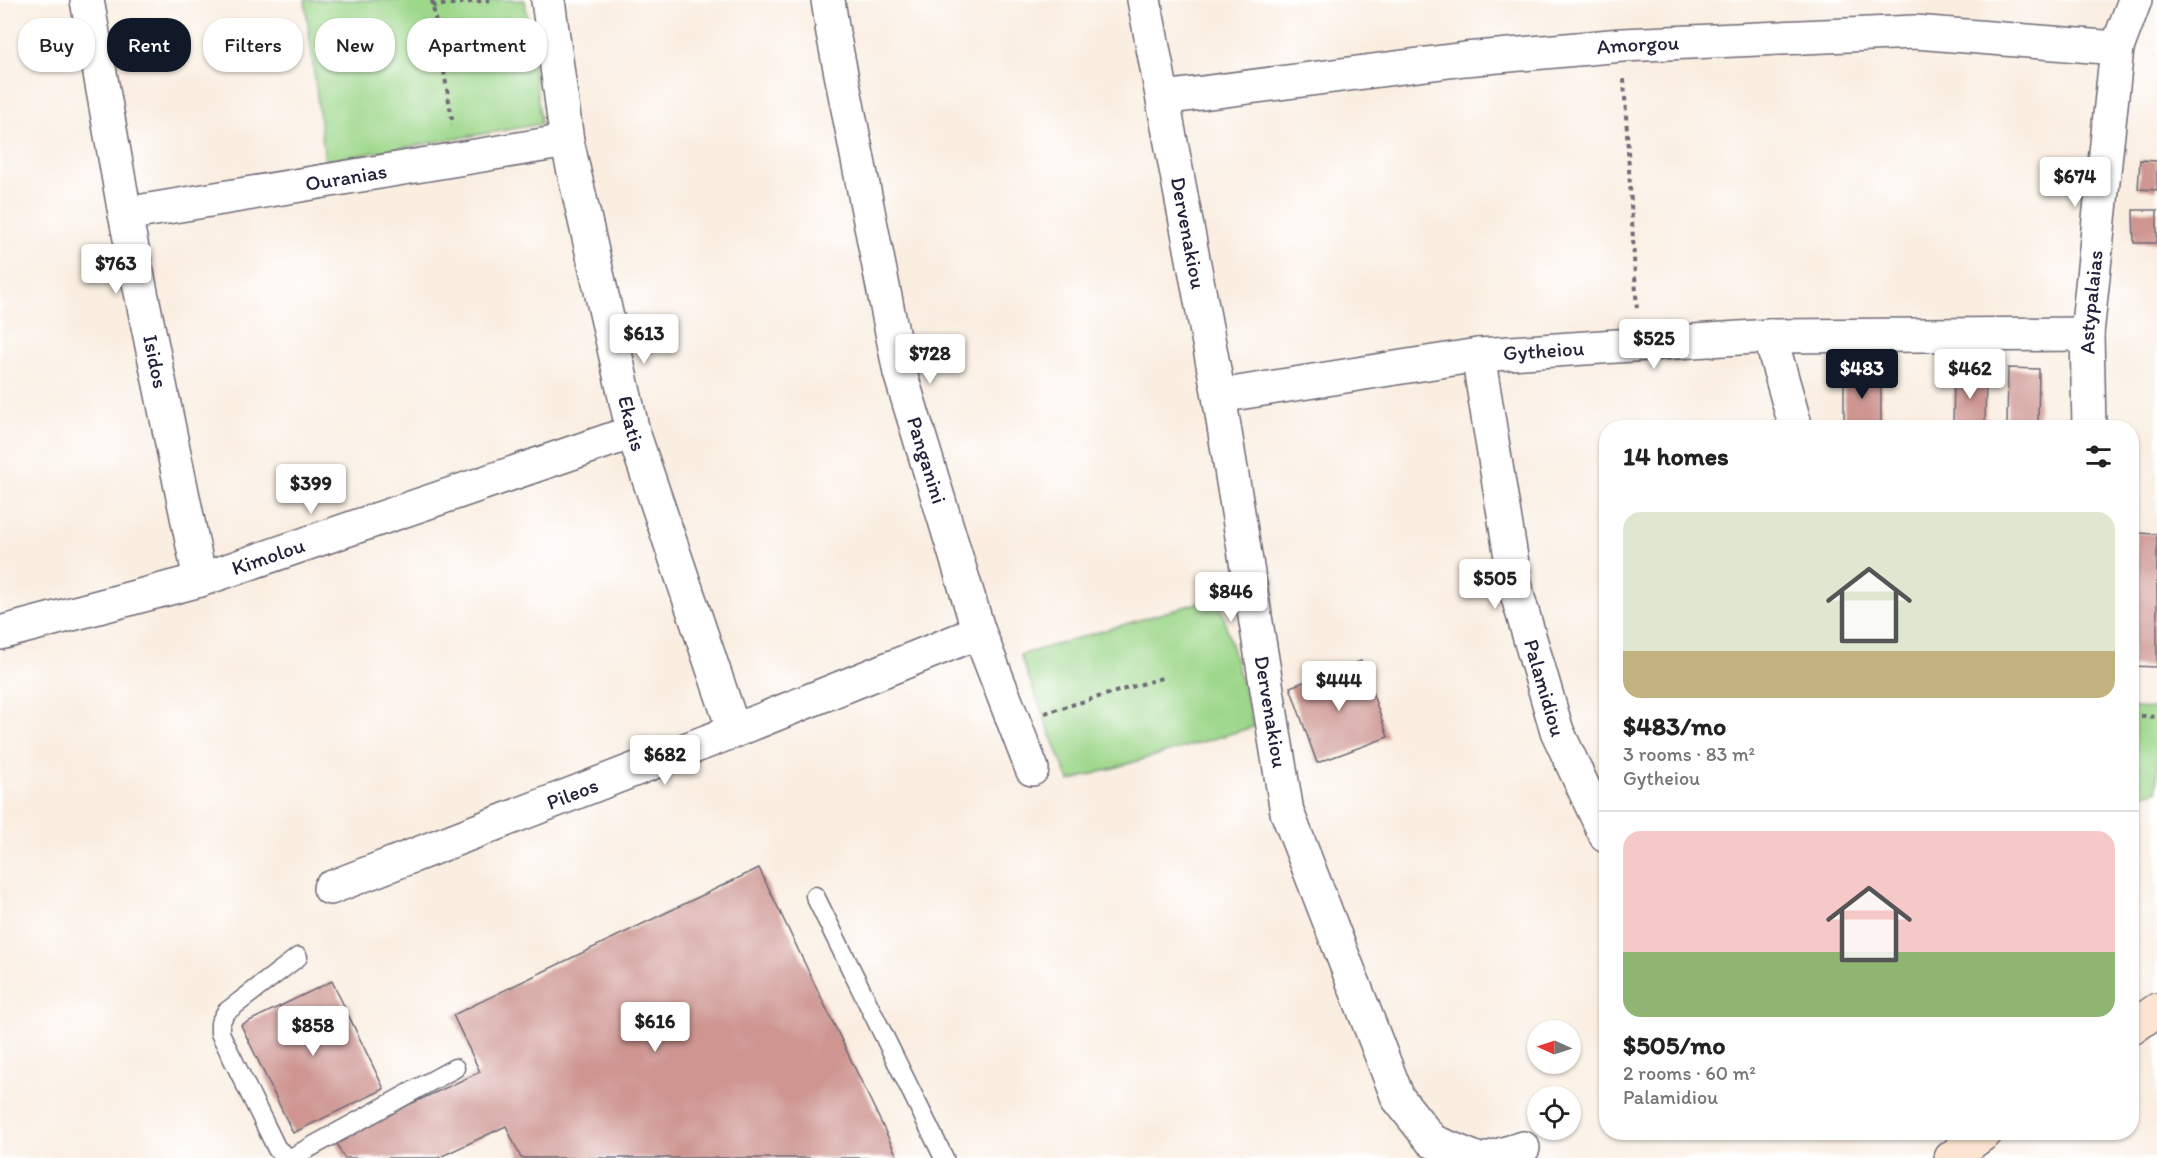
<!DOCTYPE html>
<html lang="en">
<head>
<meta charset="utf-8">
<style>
  body { margin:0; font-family:Itim,sans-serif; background:#f6f6f6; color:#222; height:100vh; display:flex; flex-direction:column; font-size:22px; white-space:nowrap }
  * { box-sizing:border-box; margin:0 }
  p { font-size:20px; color:#767676 }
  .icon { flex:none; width:33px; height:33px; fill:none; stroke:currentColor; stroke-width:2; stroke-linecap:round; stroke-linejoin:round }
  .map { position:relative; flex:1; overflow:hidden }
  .side { position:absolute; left:1599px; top:420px; width:540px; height:720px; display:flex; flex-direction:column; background:#fff; border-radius:24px; box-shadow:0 2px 4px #0004 }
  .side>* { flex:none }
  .banner { position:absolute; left:18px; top:18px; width:570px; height:54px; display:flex; gap:12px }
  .needle { width:39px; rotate:273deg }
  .controls { position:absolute; left:1527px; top:1020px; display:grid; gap:12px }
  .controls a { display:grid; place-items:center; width:54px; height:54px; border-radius:50%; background:#fff; box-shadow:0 2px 4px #0004; font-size:30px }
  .price { position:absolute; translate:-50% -51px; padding:0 14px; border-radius:6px; background:#fff; color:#222; font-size:20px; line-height:39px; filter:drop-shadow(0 2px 3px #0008) }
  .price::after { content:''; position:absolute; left:50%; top:36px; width:18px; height:14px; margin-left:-9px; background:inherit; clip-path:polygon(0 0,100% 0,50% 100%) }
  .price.current { background:#111827; color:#fff }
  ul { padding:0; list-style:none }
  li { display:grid; align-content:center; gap:12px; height:318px; padding:0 24px }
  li+li { border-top:2px solid #e0e0e0 }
  li span { display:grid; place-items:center; height:186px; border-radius:18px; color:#555 }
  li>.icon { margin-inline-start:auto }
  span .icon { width:108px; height:108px; fill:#fffc; stroke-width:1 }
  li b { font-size:26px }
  h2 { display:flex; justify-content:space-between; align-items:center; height:72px; padding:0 24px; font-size:26px }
  .tag { padding:0 21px; border-radius:24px; background:#fff; box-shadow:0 2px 4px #0004; font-size:21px; line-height:54px }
  .tag.current { background:#111827; color:#fff }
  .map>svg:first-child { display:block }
  .green { fill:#9dd78a; stroke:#607c62; stroke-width:1.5 }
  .building { fill:#ce9591 }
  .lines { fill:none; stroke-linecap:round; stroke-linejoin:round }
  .lane-casing { stroke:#6e6975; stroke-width:21 }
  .street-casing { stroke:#6e6975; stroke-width:36 }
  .secondary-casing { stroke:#6e6975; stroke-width:36 }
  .path { stroke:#6e6975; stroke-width:4; stroke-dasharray:4.5 4.5; stroke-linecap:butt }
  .lane { stroke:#fff; stroke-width:18 }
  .street { stroke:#fff; stroke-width:33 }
  .secondary { stroke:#fde4d0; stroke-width:33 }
  .labels { text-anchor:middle; stroke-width:5; stroke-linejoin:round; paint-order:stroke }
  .street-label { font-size:21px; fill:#22223b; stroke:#fff }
</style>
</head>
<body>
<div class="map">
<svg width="2157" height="1158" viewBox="0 0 2157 1158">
  <rect width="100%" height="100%" fill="#fff"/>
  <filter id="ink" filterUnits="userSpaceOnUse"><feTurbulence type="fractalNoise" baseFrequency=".0167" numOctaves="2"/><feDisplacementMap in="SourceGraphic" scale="12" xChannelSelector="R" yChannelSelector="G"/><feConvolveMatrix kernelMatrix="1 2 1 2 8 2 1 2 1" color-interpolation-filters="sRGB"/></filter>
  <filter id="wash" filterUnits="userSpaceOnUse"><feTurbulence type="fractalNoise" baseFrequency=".008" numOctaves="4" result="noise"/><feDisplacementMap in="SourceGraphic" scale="24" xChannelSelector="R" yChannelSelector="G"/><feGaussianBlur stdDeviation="1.35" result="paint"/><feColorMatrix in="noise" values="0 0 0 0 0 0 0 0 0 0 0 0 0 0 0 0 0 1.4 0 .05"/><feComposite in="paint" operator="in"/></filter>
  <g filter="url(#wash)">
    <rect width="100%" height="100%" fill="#faeee1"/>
    <path class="green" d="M305,0H525L541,124L325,161Z
      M1218,597L1254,727L1069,781L1020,655Z
      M2132,708L2157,709V791L2132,797Z"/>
    <g id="blocks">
      <path class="building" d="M2140,160L2157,161V190L2138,189Z
        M2133,210H2157V243H2134Z
        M2008,368L2039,369L2038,428H2007Z
        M1844,371L1881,372V428H1844Z
        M1954,372H1986L1985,428H1953Z
        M2137,533L2157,534V667L2132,666Z
        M1361,661L1388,737L1317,763L1290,687Z
        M759,868L898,1158H521L506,1126L438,1158H344L335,1139L480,1072L453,1015Z
        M332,981L384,1089L293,1133L241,1025Z"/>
    </g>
  </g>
  <g filter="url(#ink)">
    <use href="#blocks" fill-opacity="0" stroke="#6e6975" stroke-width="1.5"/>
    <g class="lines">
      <g class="lane-casing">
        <path id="lane" d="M815,896L944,1158
          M289,1158L277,1149L220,1033V1023L226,1012L298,957
          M291,1158L455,1068"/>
      </g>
      <g class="street-casing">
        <g id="street">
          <path id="s1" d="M87,0L125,214L200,580"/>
          <path id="s2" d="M548,0L567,141L633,432L734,731"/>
          <path id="s3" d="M828,0L833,33L900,373L979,632L1032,769"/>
          <path id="s4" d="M1144,0L1219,396L1287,812L1398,1098L1432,1141L1474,1158"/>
          <path id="s5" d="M1163,98L1465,59L1622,45L1915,32L2117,48"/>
          <path id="s6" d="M125,214L567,141"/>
          <path d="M1770,336L1796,428"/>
          <path id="s7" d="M1478,355L1517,594L1557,731L1606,836"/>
          <path id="s8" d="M1219,396L1478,355L1770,336L2087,334"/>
          <path id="s9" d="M2089,428L2087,334L2117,48L2135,0"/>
          <path id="s10" d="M0,633L200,580L633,432"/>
          <path id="s11" d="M330,888L734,731L979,632"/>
          <path d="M1490,1158L1523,1148"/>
        </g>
      </g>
      <g class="secondary-casing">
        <path id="secondary" d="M2132,1028L2157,1010
          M1951,1158L1986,1132"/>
      </g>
      <path class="path" d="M432,0L453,125
        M432,6L491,0
        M1624,79L1637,311
        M1045,713L1165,677
        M2132,715L2157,717"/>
      <use href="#lane" class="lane"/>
      <use href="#street" class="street"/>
      <use href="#secondary" class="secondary"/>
    </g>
  </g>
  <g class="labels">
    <g class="street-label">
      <text dy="7" stroke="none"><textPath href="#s5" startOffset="478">Amorgou</textPath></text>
      <text dy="7" stroke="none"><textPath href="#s6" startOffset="224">Ouranias</textPath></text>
      <text dy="7" stroke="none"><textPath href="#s4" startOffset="237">Dervenakiou</textPath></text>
      <text dy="7" stroke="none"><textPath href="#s9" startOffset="126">Astypalaias</textPath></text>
      <text dy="7" stroke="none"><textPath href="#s8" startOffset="328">Gytheiou</textPath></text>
      <text dy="7" stroke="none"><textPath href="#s1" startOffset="368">Isidos</textPath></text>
      <text dy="7" stroke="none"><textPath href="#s2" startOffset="432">Ekatis</textPath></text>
      <text dy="7" stroke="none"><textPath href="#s3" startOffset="471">Panganini</textPath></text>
      <text dy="7" stroke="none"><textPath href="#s10" startOffset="279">Kimolou</textPath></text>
      <text dy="7" stroke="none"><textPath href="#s7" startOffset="340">Palamidiou</textPath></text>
      <text dy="7" stroke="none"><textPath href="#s4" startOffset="723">Dervenakiou</textPath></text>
      <text dy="7" stroke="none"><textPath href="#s11" startOffset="260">Pileos</textPath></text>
    </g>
  </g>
</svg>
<div class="controls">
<a><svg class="needle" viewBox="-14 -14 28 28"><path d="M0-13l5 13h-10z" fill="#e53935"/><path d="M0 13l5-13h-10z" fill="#767676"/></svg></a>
<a><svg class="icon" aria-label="locate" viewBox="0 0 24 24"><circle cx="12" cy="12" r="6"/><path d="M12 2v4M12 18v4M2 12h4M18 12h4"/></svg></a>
</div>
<b class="price" style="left:2075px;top:208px">$674</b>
<b class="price" style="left:116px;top:295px">$763</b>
<b class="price" style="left:644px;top:365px">$613</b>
<b class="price" style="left:1654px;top:370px">$525</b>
<b class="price" style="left:930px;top:385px">$728</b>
<b class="price current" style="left:1862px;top:400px">$483</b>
<b class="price" style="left:1970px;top:400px">$462</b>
<b class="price" style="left:311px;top:515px">$399</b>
<b class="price" style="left:1495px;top:610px">$505</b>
<b class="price" style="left:1231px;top:623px">$846</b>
<b class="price" style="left:1339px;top:712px">$444</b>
<b class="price" style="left:665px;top:786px">$682</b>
<b class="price" style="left:655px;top:1053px">$616</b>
<b class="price" style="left:313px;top:1057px">$858</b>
<div class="banner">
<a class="tag">Buy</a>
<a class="tag current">Rent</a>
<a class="tag">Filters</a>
<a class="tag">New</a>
<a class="tag">Apartment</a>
</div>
<section class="side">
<h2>14 homes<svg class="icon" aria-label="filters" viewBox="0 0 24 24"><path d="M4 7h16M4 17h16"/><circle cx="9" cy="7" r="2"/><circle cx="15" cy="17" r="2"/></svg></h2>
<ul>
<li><span style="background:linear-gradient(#dfe7d0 75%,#c2b280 0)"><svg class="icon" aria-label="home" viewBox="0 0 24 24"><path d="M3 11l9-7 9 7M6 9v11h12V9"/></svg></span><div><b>$483/mo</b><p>3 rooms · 83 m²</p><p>Gytheiou</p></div></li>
<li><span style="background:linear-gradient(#f6c9c9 65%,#8fb573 0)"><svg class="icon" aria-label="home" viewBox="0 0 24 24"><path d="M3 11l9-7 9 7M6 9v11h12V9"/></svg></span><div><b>$505/mo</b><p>2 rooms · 60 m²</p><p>Palamidiou</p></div></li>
</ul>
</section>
</div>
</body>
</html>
